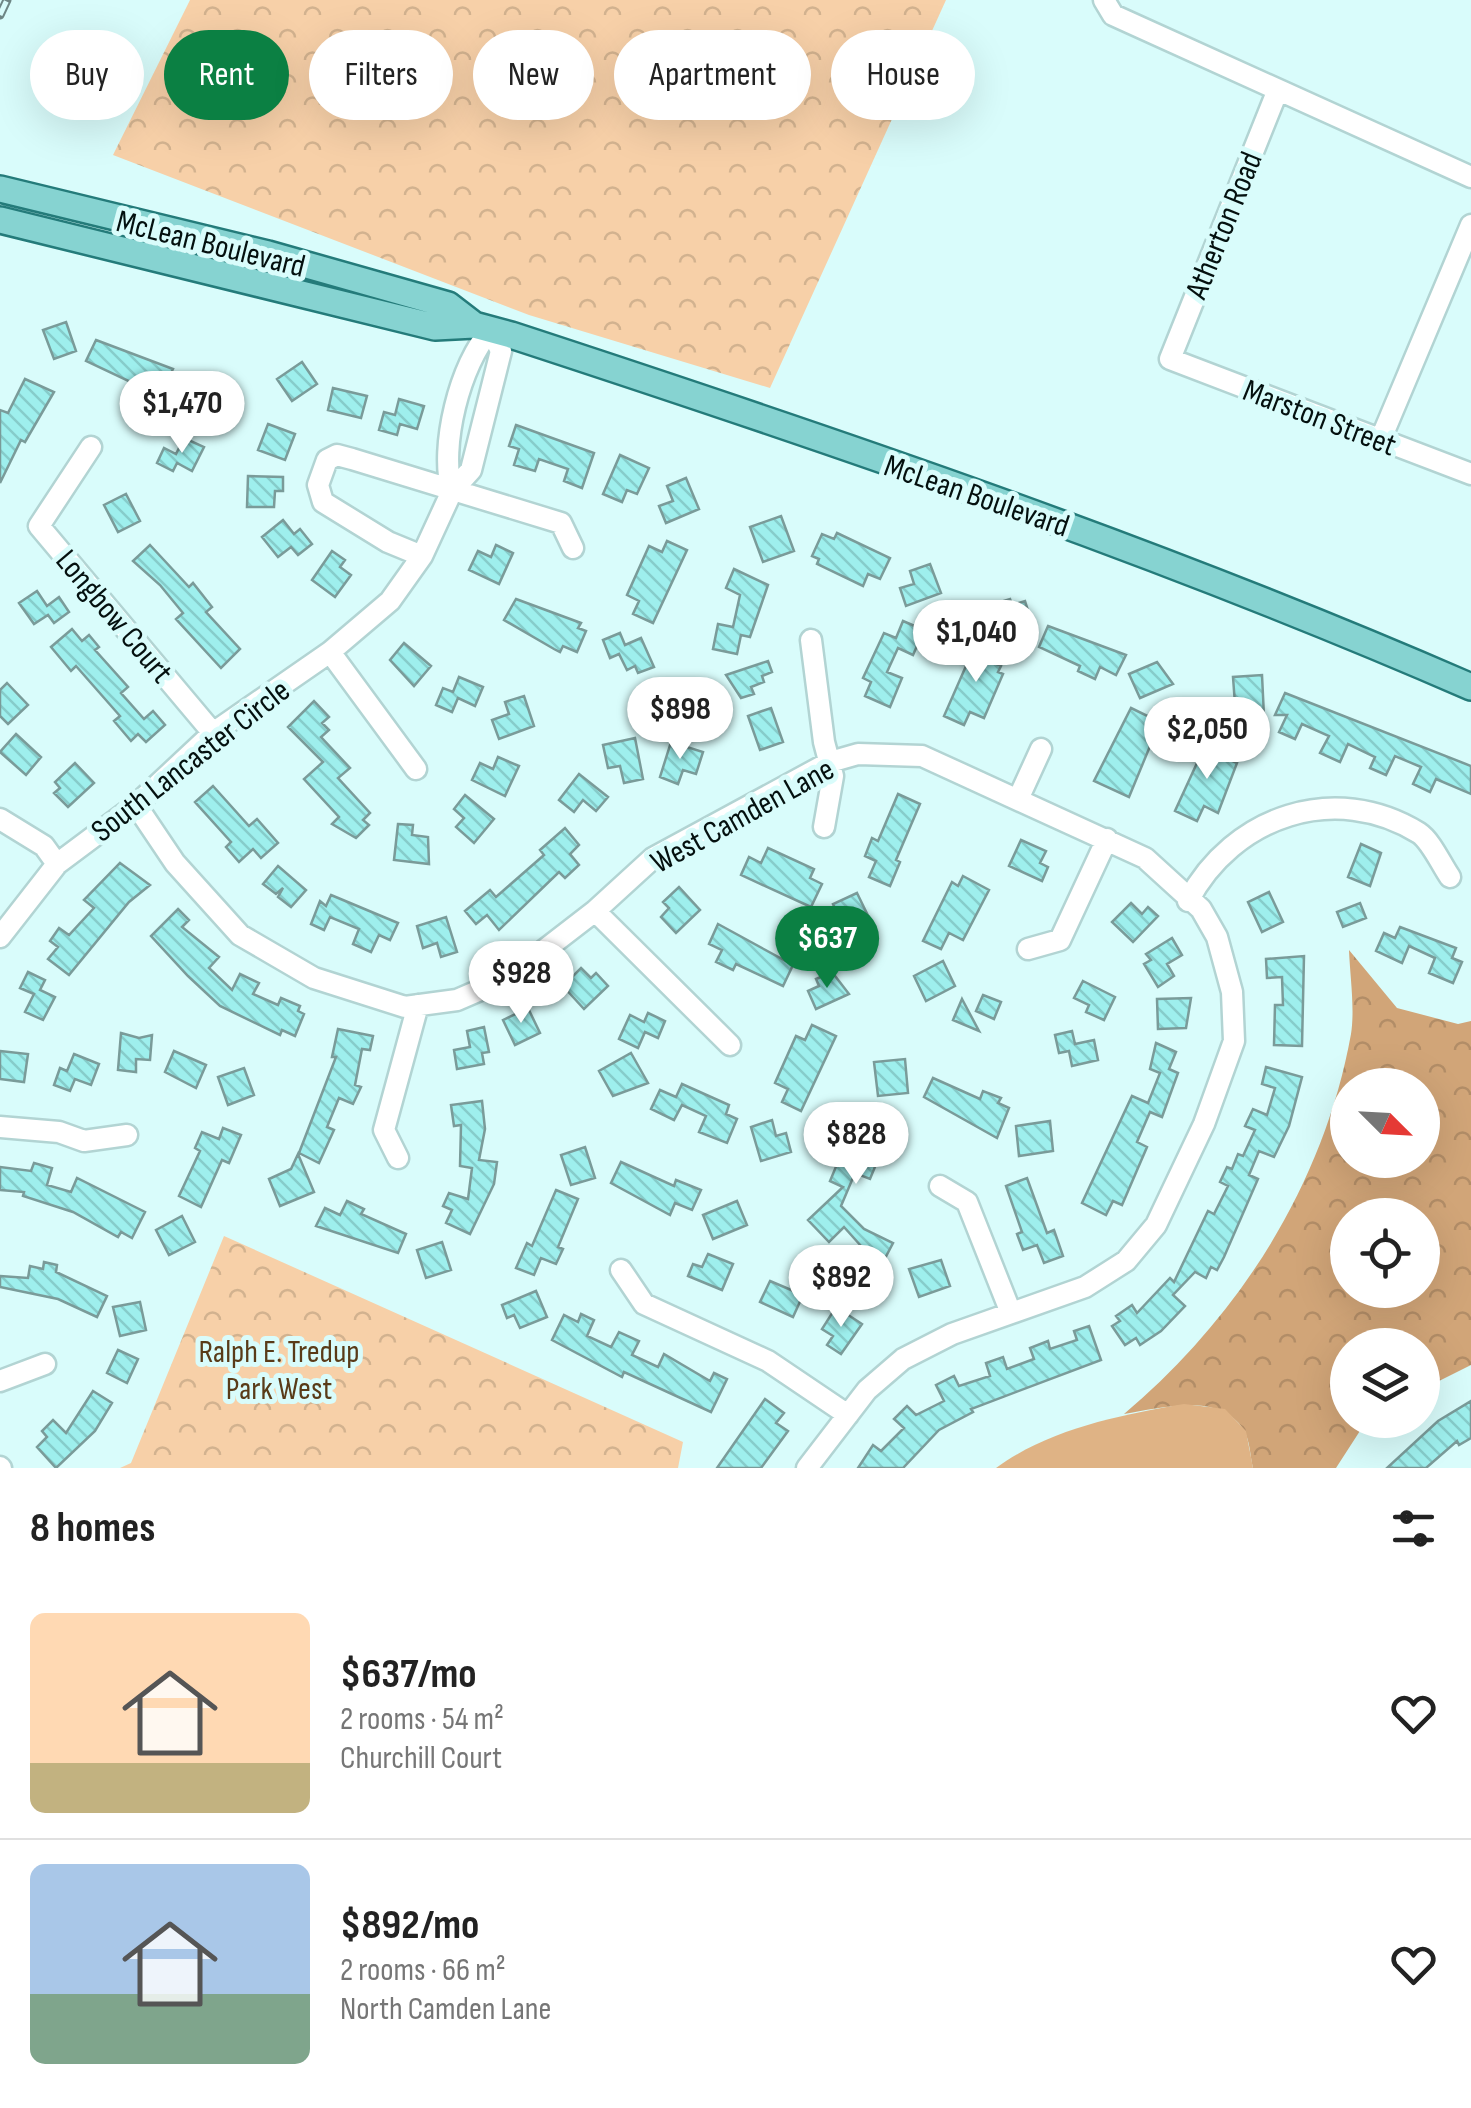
<!DOCTYPE html>
<html lang="en">
<head>
<meta charset="utf-8">
<style>
  body { margin:0; font-family:"Sofia Sans Condensed",sans-serif; background:#f2f2f2; color:#222; height:100vh; display:flex; flex-direction:column; font-size:38px; white-space:nowrap }
  * { box-sizing:border-box; margin:0 }
  p { font-size:32px; color:#767676 }
  .icon { flex:none; width:55px; height:55px; fill:none; stroke:currentColor; stroke-width:2; stroke-linecap:round; stroke-linejoin:round }
  .map { position:relative; height:1468px; overflow:hidden }
  .details { display:flex; flex-direction:column; background:#fff; flex:1 }
  .details>* { flex:none }
  .guide { position:absolute; left:30px; top:30px; width:1412px; height:90px; display:flex; gap:20px }
  .needle { width:65px; rotate:114deg }
  .buttons { position:absolute; left:1330px; top:1068px; display:grid; gap:20px }
  .buttons a { display:grid; place-items:center; width:110px; height:110px; border-radius:50%; background:#fff; box-shadow:0 10px 40px #0002; font-size:50px }
  .price { position:absolute; translate:-50% -85px; padding:0 22px; border-radius:35px; background:#fff; color:#222; font-size:32px; line-height:65px; filter:drop-shadow(0 2px 5px #0008) }
  .price::after { content:''; position:absolute; left:50%; top:60px; width:30px; height:22px; margin-left:-15px; background:inherit; clip-path:polygon(0 0,100% 0,50% 100%) }
  .price.selected { background:#0b8043; color:#fff }
  ul { padding:0; list-style:none }
  li { display:flex; align-items:center; gap:30px; height:250px; padding:0 30px }
  li+li { border-top:2px solid #e0e0e0 }
  li span { display:grid; place-items:center; flex:none; width:280px; height:200px; border-radius:15px; color:#555 }
  li>.icon { margin-inline-start:auto }
  span .icon { width:120px; height:120px; fill:#fffc; stroke-width:1 }
  li b { font-size:42px }
  h2 { display:flex; justify-content:space-between; align-items:center; height:120px; padding:0 30px; font-size:42px }
  .pill { padding:0 35px; border-radius:45px; background:#fff; box-shadow:0 10px 40px #0002; font-size:35px; line-height:90px }
  .pill.selected { background:#0b8043; color:#fff }
  .map>svg:first-child { display:block }
  .forest { fill:url(#forest-crowns); fill-rule:evenodd }
  .park { fill:url(#park-crowns) }
  .water { fill:#dfb385 }
  .building { fill:url(#building-back-hatch); stroke:#7a9b99; stroke-width:2.5 }
  .lines { fill:none; stroke-linecap:round; stroke-linejoin:round }
  .minor-casing { stroke:#b2d4d3; stroke-width:25 }
  .major-casing { stroke:#247b7a; stroke-width:30 }
  .minor { stroke:#fff; stroke-width:20 }
  .major { stroke:#86d3d1; stroke-width:25 }
  .rail-casing { stroke:#6e8685; stroke-width:9 }
  .rail { stroke:#d9fcfb; stroke-width:5; stroke-dasharray:15; stroke-linecap:butt }
  .labels { text-anchor:middle; stroke-width:10; stroke-linejoin:round; paint-order:stroke }
  .street-label { font-size:32px; fill:#04100f; stroke:#d9fcfb }
  .park-label { font-size:32px; fill:#593b18; stroke:#d9fcfb }
</style>
</head>
<body>
<div class="map">
<svg width="1471" height="1468" viewBox="0 0 1471 1468">
  <defs>
    <pattern id="forest-crowns" width="20" height="18" patternUnits="userSpaceOnUse" patternTransform="scale(2.5)"><rect width="20" height="18" fill="#d1a578"/><path d="M2 6a3 3 0 1 1 6 0M12 15a3 3 0 1 1 6 0" fill="none" stroke="#b28d67"/></pattern>
    <pattern id="park-crowns" width="20" height="18" patternUnits="userSpaceOnUse" patternTransform="scale(2.5)"><rect width="20" height="18" fill="#f7d0a8"/><path d="M2 6a3 3 0 1 1 6 0M12 15a3 3 0 1 1 6 0" fill="none" stroke="#d2b28f"/></pattern>
    <pattern id="building-back-hatch" width="6" height="6" patternUnits="userSpaceOnUse" patternTransform="scale(2.5)"><rect width="6" height="6" fill="#9eefed"/><path d="M-1 5l2 2M0 0l6 6M5-1l2 2" fill="none" stroke="#86ccca"/></pattern>
  </defs>
  <rect width="100%" height="100%" fill="#d9fcfb"/>
  <path class="forest" d="M1349,950L1397,1008L1458,1024L1471,1021V1365L1423,1389L1422,1345H1348V1420H1367L1336,1468H1253C1250,1456 1250,1439 1243,1429C1219,1392 1162,1408 1124,1414C1239,1317 1324,1184 1351,1034C1355,1008 1350,976 1349,950ZM1348,1085H1422V1160H1348ZM1348,1215H1422V1290H1348Z"/>
  <path class="park" d="M190,0H946L770,388L529,315L113,155Z
    M224,1236L683,1442L678,1468H120L131,1463Z"/>
  <path class="water" d="M1184,1404L1225,1409L1246,1431L1253,1468H996C1049,1429 1120,1415 1184,1404Z"/>
  <path class="building" d="M66,322L76,351L54,359L43,330Z
    M96,340L173,369L161,393L147,387L143,395L130,388L133,383L86,361Z
    M302,362L317,384L292,401L277,379Z
    M25,379L54,392L25,442L21,440L0,483V410L8,413Z
    M202,384L208,413L184,418L178,389Z
    M333,388L367,396L361,418L328,410Z
    M399,399L424,406L417,429L400,424L397,435L379,430L384,412L395,415Z
    M268,424L295,434L285,460L258,450Z
    M516,425L594,453L582,488L564,481L568,469L539,459L535,471L514,465L519,449L509,446Z
    M184,438L204,447L192,471L177,463L173,471L157,463L164,448L176,454Z
    M620,455L649,468L637,494L627,490L622,502L603,494Z
    M248,476L283,477V491H275L274,507H247Z
    M686,478L699,509L666,523L659,506L673,501L667,486Z
    M126,494L140,521L118,532L104,505Z
    M781,516L794,551L763,562L750,527Z
    M283,520L294,534L300,529L312,544L298,555L291,547L278,557L262,537Z
    M837,533L890,558L880,579L868,574L863,586L817,564L819,559L812,556L822,534L834,539Z
    M667,541L687,550L653,623L633,614L639,601L627,595L649,546L662,552Z
    M150,545L189,587L193,583L212,607L206,612L240,649L221,668L176,619L183,613L160,585L133,561Z
    M496,545L513,553L499,584L469,570L478,551L491,557Z
    M332,551L345,560L340,567L351,575L335,597L312,580Z
    M930,564L941,593L906,606L900,588L914,584L910,571Z
    M734,569L768,585L750,637L741,635L737,654L713,649L718,624L733,627L740,595L726,588Z
    M37,591L47,606L59,597L69,612L54,623L48,615L34,624L19,603Z
    M516,599L581,623L578,628L586,631L577,652L563,646L560,652L554,649L504,620Z
    M1010,599L1012,605L1025,601L1034,630L1008,638L997,603Z
    M903,621L924,630L913,655L898,648L887,672L902,678L890,707L865,696L871,682L863,678L884,633L896,638Z
    M1048,626L1126,655L1116,675L1100,667L1095,679L1078,671L1080,666L1039,647Z
    M72,629L82,641L89,635L99,647L95,650L128,687L121,693L144,719L153,711L165,725L146,742L138,734L131,741L114,721L120,716L76,666L71,671L51,647Z
    M620,633L625,645L641,638L654,667L638,673L635,666L627,670L619,654L610,658L603,640Z
    M977,641L998,651L992,662L1001,666L998,672L1003,674L984,718L970,712L964,725L944,716Z
    M404,643L431,666L414,686L390,660Z
    M768,661L772,672L762,676L764,682L751,687L754,694L741,698L726,675Z
    M1157,662L1173,684L1140,698L1129,674Z
    M1262,675L1264,716L1236,718L1233,677Z
    M459,677L483,687L475,706L458,698L452,712L436,705L443,688L453,692Z
    M7,683L28,705L8,724L0,716V690Z
    M1285,693L1471,766V794L1436,779L1430,792L1413,784L1421,767L1395,756L1386,775L1370,768L1375,757L1348,744L1340,762L1320,753L1329,736L1302,724L1295,739L1279,732L1287,715H1275Z
    M524,696L534,726L499,739L492,720L509,714L505,702Z
    M314,701L329,717L322,723L329,730L321,737L350,768L338,778L370,813L363,820L369,825L356,838L332,824L339,817L304,779L323,762L288,727Z
    M771,708L783,742L760,750L748,716Z
    M1131,708L1160,722L1129,797L1094,781Z
    M16,734L41,757L26,775L0,752Z
    M635,738L643,779L624,783L620,766L608,768L603,745Z
    M1208,739L1227,747L1223,757L1237,763L1218,813L1204,806L1197,821L1175,811Z
    M671,742L703,752L696,774L683,770L678,784L660,777Z
    M498,757L519,766L505,796L472,780L480,763L493,769Z
    M75,763L94,783L68,807L54,793L60,788L55,782Z
    M579,774L608,797L596,811L583,800L574,812L559,800Z
    M213,786L249,826L257,819L278,843L261,858L253,849L239,862L226,847L231,842L195,802Z
    M898,794L920,804L896,860L900,862L890,886L869,877L876,861L865,856L872,838L878,841Z
    M465,795L494,819L474,843L456,827L464,818L454,809Z
    M398,824L413,825L412,835L428,837L429,864L394,860Z
    M565,828L579,845L570,854L579,865L565,878L559,872L499,930L487,915L476,924L465,911L490,890L496,897L544,855L540,850Z
    M1021,840L1046,851L1040,863L1048,867L1042,881L1009,866Z
    M1361,844L1381,853L1370,886L1348,877Z
    M768,848L814,869L810,878L822,884L811,907L741,875L749,857L761,863Z
    M120,863L150,885L129,902L69,975L48,959L58,947L50,941L59,928L69,935L94,908L84,900Z
    M278,866L306,890L291,907L278,897L283,888L276,894L263,884Z
    M963,876L989,890L963,940L949,933L941,949L923,941L952,882L958,886Z
    M679,887L700,910L676,933L661,917L669,908L663,902Z
    M1269,892L1283,922L1262,932L1248,902Z
    M857,893L872,924L859,930L856,923L845,929L833,904Z
    M331,895L398,923L390,940L379,935L371,952L353,944L359,929L330,917L324,930L311,924L320,901L326,906Z
    M1131,903L1142,914L1148,907L1158,916L1133,942L1112,922Z
    M1360,903L1366,918L1343,927L1337,912Z
    M178,909L189,920L182,927L219,957L209,968L232,990L240,974L259,983L253,994L278,1005L281,998L300,1006L298,1011L304,1014L295,1036L282,1030L280,1035L220,1006L188,976L151,936Z
    M446,917L457,952L441,957L437,943L423,948L417,926Z
    M718,924L793,965L783,986L736,964L733,970L716,962L722,950L709,944Z
    M1400,927L1456,948L1452,958L1462,962L1453,983L1429,973L1435,958L1409,946L1402,963L1376,951L1384,933L1395,938Z
    M1172,938L1182,955L1167,964L1174,976L1158,987L1144,964L1151,960L1146,954Z
    M1304,956L1302,1046L1274,1045L1275,1005H1283L1282,977L1267,978L1266,959Z
    M943,961L955,986L926,1001L914,976Z
    M581,968L591,978L596,973L608,986L584,1009L563,986Z
    M28,972L45,980L40,990L55,997L43,1020L25,1012L34,994L20,988Z
    M832,972L849,994L816,1009L808,991L819,986L816,979Z
    M1083,981L1115,997L1104,1020L1086,1012L1089,1005L1074,998Z
    M983,995L1001,1002L994,1019L976,1011Z
    M1191,998L1186,1028L1158,1029L1157,999Z
    M962,999L979,1031L953,1020Z
    M528,1008L540,1033L515,1045L503,1020Z
    M648,1013L665,1021L658,1038L645,1032L638,1048L619,1039L630,1015L644,1022Z
    M812,1025L836,1036L801,1111L782,1102L788,1089L775,1083L796,1036L805,1040Z
    M484,1027L489,1052L482,1053L484,1064L457,1069L454,1050L470,1047L467,1031Z
    M338,1029L373,1036L370,1050L362,1049L355,1085L361,1087L353,1104L339,1098L327,1127L334,1130L319,1163L299,1153L336,1057H332Z
    M1072,1031L1075,1044L1094,1040L1098,1060L1072,1066L1069,1051L1059,1053L1055,1035Z
    M121,1033L139,1038L152,1035L150,1060L136,1059V1072L118,1070Z
    M1156,1043L1176,1052L1169,1069L1178,1073L1162,1117L1150,1112L1137,1142L1147,1147L1122,1205L1113,1201L1106,1215L1082,1203L1132,1096L1148,1103L1160,1073L1150,1069Z
    M0,1051L28,1054L24,1082L0,1079Z
    M174,1051L206,1065L196,1088L165,1072Z
    M631,1053L648,1083L613,1096L599,1071Z
    M74,1054L99,1064L91,1085L75,1079L70,1091L54,1085L60,1068L67,1071Z
    M905,1059L908,1093L878,1096L874,1062Z
    M1266,1067L1302,1077L1289,1126L1274,1157L1259,1151L1249,1175L1258,1179L1224,1257L1217,1270L1211,1267L1206,1278L1195,1272L1173,1295L1185,1306L1161,1331L1140,1345L1136,1338L1125,1345L1112,1326L1120,1321L1116,1316L1132,1305L1137,1313L1170,1278L1174,1282L1208,1211L1214,1214L1228,1186L1220,1182L1227,1167L1232,1169L1238,1154L1243,1156L1255,1130L1245,1126L1253,1109L1267,1115L1275,1088L1262,1084Z
    M244,1068L254,1095L228,1105L218,1077Z
    M933,1078L980,1099L983,1091L1001,1098L998,1103L1009,1108L997,1138L924,1097Z
    M682,1084L729,1105L726,1114L737,1119L727,1143L699,1132L706,1116L682,1105L674,1120L651,1109L660,1090L676,1097Z
    M482,1101L485,1129L479,1160L497,1162L494,1184L470,1234L446,1223L452,1210L443,1206L449,1193L468,1199L472,1168L460,1166L461,1125L454,1126L451,1105Z
    M869,1107L894,1118L871,1160L877,1162L870,1179L855,1173L841,1206L864,1229L893,1243L883,1262L859,1251L861,1246L844,1227L829,1242L808,1220L843,1187L830,1181L840,1157L846,1159Z
    M772,1120L776,1136L786,1133L791,1152L761,1161L751,1127Z
    M1050,1121L1053,1151L1019,1156L1016,1126Z
    M223,1128L241,1135L229,1163L222,1160L201,1207L179,1196L200,1151L195,1148L202,1132L219,1139Z
    M585,1147L595,1178L571,1185L561,1155Z
    M298,1154L314,1192L280,1206L269,1179L291,1169Z
    M621,1162L674,1186L676,1180L701,1190L692,1210L675,1203L670,1215L611,1183Z
    M34,1163L52,1168L47,1185L71,1192L77,1178L145,1212L132,1238L121,1232L118,1237L73,1212L23,1196L24,1192L0,1190V1167L31,1171Z
    M1027,1178L1047,1233L1054,1230L1063,1256L1044,1263L1037,1245L1023,1250L1017,1234L1022,1232L1006,1186Z
    M556,1190L578,1199L558,1247L563,1249L556,1264L541,1258L534,1275L516,1268L527,1243L532,1246Z
    M347,1201L364,1209L361,1214L406,1234L398,1253L316,1226L325,1208L340,1215Z
    M737,1201L747,1225L713,1239L703,1215Z
    M182,1216L195,1242L169,1255L156,1230Z
    M442,1242L451,1270L426,1278L417,1250Z
    M708,1254L733,1264L722,1290L688,1276L693,1264L702,1267Z
    M941,1260L950,1286L919,1297L909,1269Z
    M44,1262L57,1265L56,1272L107,1296L97,1317L58,1299L0,1287V1276L28,1278L30,1266L43,1269Z
    M770,1281L803,1295L793,1317L760,1302Z
    M536,1291L547,1317L520,1328L514,1315L507,1318L502,1305Z
    M140,1302L146,1330L120,1336L113,1307Z
    M836,1307L862,1324L841,1354L827,1345L833,1336L822,1329Z
    M581,1314L594,1320L587,1336L611,1347L619,1332L639,1341L632,1355L658,1367L664,1354L710,1381L714,1373L727,1379L711,1412L624,1372L622,1377L552,1340L564,1315L578,1322Z
    M1089,1326L1101,1360L971,1409L973,1412L939,1430L903,1468H858L873,1445L881,1451L904,1428L894,1419L907,1406L916,1415L944,1401L936,1385L954,1376L959,1386L990,1376L986,1363L1003,1357L1007,1369L1034,1359L1030,1348L1048,1341L1050,1349L1077,1340L1074,1331Z
    M118,1350L138,1359L127,1383L107,1373Z
    M93,1391L112,1403L95,1431L56,1468L37,1447L47,1437L42,1431L53,1420L66,1433Z
    M765,1399L784,1413L776,1423L788,1431L761,1468H717Z
    M1471,1401V1438L1459,1445L1457,1441L1426,1468H1387L1438,1421Z"/>
  <g class="lines">
    <g class="minor-casing">
      <path id="minor" d="M1104,0L1113,15L1471,177
        M1277,92L1170,359L1471,474
        M1380,441L1471,225
        M91,447L39,526L213,733
        M422,556L388,542L323,502L318,485L327,460L337,455L352,459L561,523L573,548
        M811,640L824,742L833,776L824,827
        M330,652L416,769
        M1019,797L1041,749
        M136,805L175,863L240,935L314,978L405,1007L457,1000L508,978L595,911L653,858L830,762L858,754L922,756L1145,858L1201,909L1217,937L1232,992L1234,1041L1204,1124L1156,1225L1126,1261L1085,1287L952,1334L903,1359L867,1390L807,1468
        M0,819L44,846L57,864
        M1188,901C1233,816 1335,781 1419,833C1431,841 1441,864 1450,877
        M595,911L730,1045
        M0,937L57,864L136,805L213,733L330,652L390,601L422,556L452,491L471,470L501,351L491,330C460,363 439,448 452,491
        M1028,949L1060,940L1107,839
        M0,1127L59,1132L84,1141L127,1135
        M398,1158L384,1130L418,1005
        M940,1186L967,1202L1011,1313
        M621,1270L644,1304L768,1361L848,1415
        M0,1381L45,1364
        M0,1467L1,1468"/>
    </g>
    <g class="major-casing">
      <path id="major" d="M0,189L268,254L448,305L474,325
        M0,220L435,327L474,325L511,335C835,441 1159,551 1471,687"/>
    </g>
    <use href="#minor" class="minor"/>
    <use href="#major" class="major"/>
    <g class="rail-casing">
      <path id="rail" d="M0,15L7,0"/>
    </g>
    <use href="#rail" class="rail"/>
  </g>
  <g class="labels">
    <g class="street-label">
      <text transform="translate(1223 225) rotate(-68)" y="11">Atherton Road</text>
      <text transform="translate(211 243) rotate(14)" y="11">McLean Boulevard</text>
      <text transform="translate(1320 417) rotate(21)" y="11">Marston Street</text>
      <text transform="translate(977 495) rotate(19)" y="11">McLean Boulevard</text>
      <text transform="translate(115 616) rotate(50)" y="11">Longbow Court</text>
      <text transform="translate(190 760) rotate(-38)" y="11">South Lancaster Circle</text>
      <text transform="translate(742 815) rotate(-29)" y="11">West Camden Lane</text>
    </g>
    <g class="park-label">
      <text x="279" y="1362">Ralph E. Tredup<tspan x="279" dy="37">Park West</tspan></text>
    </g>
  </g>
</svg>
<div class="buttons">
<a><svg class="needle" viewBox="-14 -14 28 28"><path d="M0-13l5 13h-10z" fill="#e53935"/><path d="M0 13l5-13h-10z" fill="#767676"/></svg></a>
<a><svg class="icon" aria-label="locate" viewBox="0 0 24 24"><circle cx="12" cy="12" r="6"/><path d="M12 2v4M12 18v4M2 12h4M18 12h4"/></svg></a>
<a><svg class="icon" aria-label="layers" viewBox="0 0 24 24"><path d="M12 4l9 5-9 5-9-5zM3 14l9 5 9-5"/></svg></a>
</div>
<b class="price" style="left:182px;top:456px">$1,470</b>
<b class="price" style="left:976px;top:685px">$1,040</b>
<b class="price" style="left:680px;top:762px">$898</b>
<b class="price" style="left:1207px;top:782px">$2,050</b>
<b class="price selected" style="left:827px;top:991px">$637</b>
<b class="price" style="left:521px;top:1026px">$928</b>
<b class="price" style="left:856px;top:1187px">$828</b>
<b class="price" style="left:841px;top:1330px">$892</b>
<div class="guide">
<a class="pill">Buy</a>
<a class="pill selected">Rent</a>
<a class="pill">Filters</a>
<a class="pill">New</a>
<a class="pill">Apartment</a>
<a class="pill">House</a>
</div>
</div>
<section class="details">
<h2>8 homes<svg class="icon" aria-label="filters" viewBox="0 0 24 24"><path d="M4 7h16M4 17h16"/><circle cx="9" cy="7" r="2"/><circle cx="15" cy="17" r="2"/></svg></h2>
<ul>
<li><span style="background:linear-gradient(#ffd9b3 75%,#c2b280 0)"><svg class="icon" aria-label="home" viewBox="0 0 24 24"><path d="M3 11l9-7 9 7M6 9v11h12V9"/></svg></span><div><b>$637/mo</b><p>2 rooms · 54 m²</p><p>Churchill Court</p></div><svg class="icon" aria-label="heart" viewBox="0 0 24 24"><path d="M12 20l-8-8c-3-5 5-10 8-4 3-6 11-1 8 4z"/></svg></li>
<li><span style="background:linear-gradient(#a9c7e8 65%,#7fa58c 0)"><svg class="icon" aria-label="home" viewBox="0 0 24 24"><path d="M3 11l9-7 9 7M6 9v11h12V9"/></svg></span><div><b>$892/mo</b><p>2 rooms · 66 m²</p><p>North Camden Lane</p></div><svg class="icon" aria-label="heart" viewBox="0 0 24 24"><path d="M12 20l-8-8c-3-5 5-10 8-4 3-6 11-1 8 4z"/></svg></li>
</ul>
</section>
</body>
</html>
